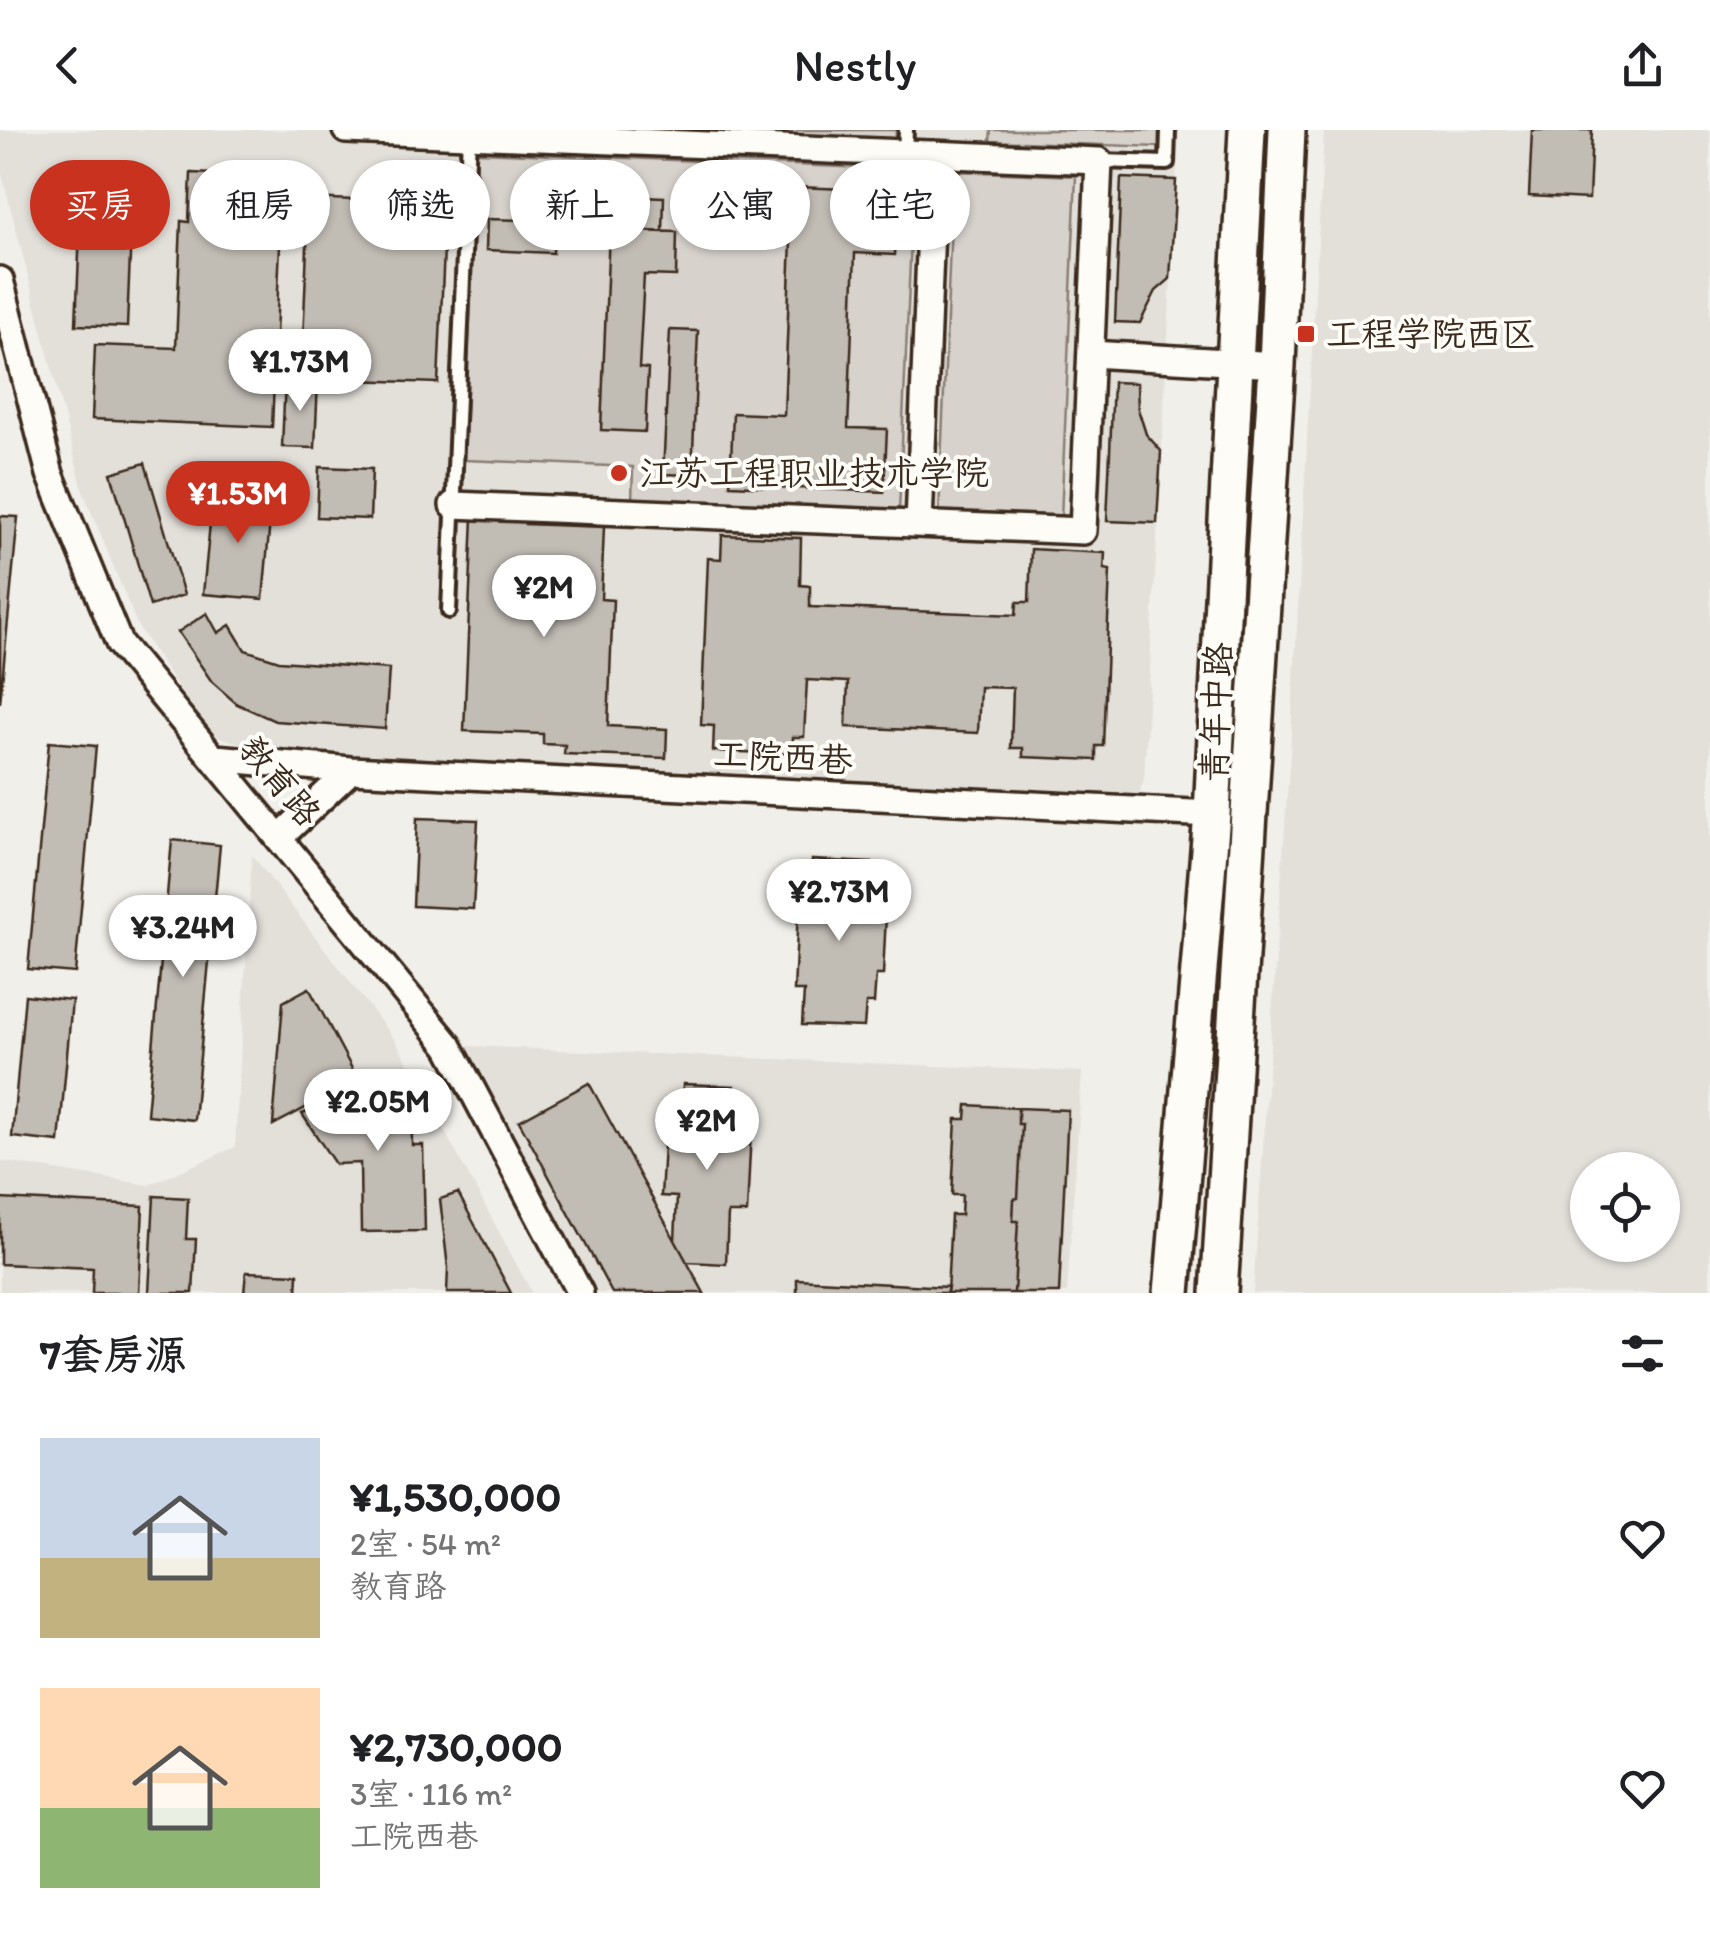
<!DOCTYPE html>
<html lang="zh">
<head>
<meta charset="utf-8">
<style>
  body { margin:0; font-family:Itim,"LXGW WenKai TC",sans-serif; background:#f2f2f2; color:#202124; height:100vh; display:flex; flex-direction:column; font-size:38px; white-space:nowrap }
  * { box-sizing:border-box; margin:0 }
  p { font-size:32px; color:#757577 }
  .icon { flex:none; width:55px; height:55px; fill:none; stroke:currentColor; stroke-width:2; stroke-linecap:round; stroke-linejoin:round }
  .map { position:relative; height:1163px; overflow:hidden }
  .side { display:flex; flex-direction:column; background:#fff; flex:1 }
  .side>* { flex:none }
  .guide { position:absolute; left:30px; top:30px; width:1000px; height:90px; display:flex; gap:20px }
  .fabs { position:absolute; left:1570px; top:1022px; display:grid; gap:20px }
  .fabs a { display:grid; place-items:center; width:110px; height:110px; border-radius:50%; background:#fff; box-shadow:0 2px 8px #0004; font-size:50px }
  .price { position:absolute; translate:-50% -85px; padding:0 22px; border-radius:35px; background:#fff; color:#222; font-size:32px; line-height:65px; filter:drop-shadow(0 2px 5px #0008) }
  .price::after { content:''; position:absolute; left:50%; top:60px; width:30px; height:22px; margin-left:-15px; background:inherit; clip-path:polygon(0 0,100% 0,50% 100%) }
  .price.on { background:#c8321e; color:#fff }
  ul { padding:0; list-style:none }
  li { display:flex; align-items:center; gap:30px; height:250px; padding:0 40px }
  li span { display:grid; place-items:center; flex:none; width:280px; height:200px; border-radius:0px; color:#555 }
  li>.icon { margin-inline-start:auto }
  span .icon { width:120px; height:120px; fill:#fffc; stroke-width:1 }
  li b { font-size:42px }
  h2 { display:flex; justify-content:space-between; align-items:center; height:120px; padding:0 40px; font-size:42px }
  .tag { padding:0 35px; border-radius:45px; background:#fff; box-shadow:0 2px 8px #0004; font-size:35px; line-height:90px }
  .tag.on { background:#c8321e; color:#fff }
  header { display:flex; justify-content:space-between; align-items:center; height:130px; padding:0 40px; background:#fff; font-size:45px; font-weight:600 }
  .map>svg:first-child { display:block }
  .built { fill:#e3e0da; fill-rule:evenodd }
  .green { fill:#d7d2cc; stroke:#897e75; stroke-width:2.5 }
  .building { fill:#c1bcb4; stroke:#3b2a1e; stroke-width:2.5 }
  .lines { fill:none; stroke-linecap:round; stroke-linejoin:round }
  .service-casing { stroke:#3b2a1e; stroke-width:20 }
  .minor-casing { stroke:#3b2a1e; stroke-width:32 }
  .secondary-casing { stroke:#3b2a1e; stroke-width:42 }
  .service { stroke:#fdfcf7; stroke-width:12 }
  .minor { stroke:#fdfcf7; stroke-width:25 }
  .secondary { stroke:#fdfcf7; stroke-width:35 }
  .poi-dot { fill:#c8321e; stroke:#fdfcf7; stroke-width:4 }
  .labels { text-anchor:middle; stroke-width:8; stroke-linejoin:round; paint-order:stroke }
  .poi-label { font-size:35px; fill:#3b2a1e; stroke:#fdfcf7; text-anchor:start }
  .street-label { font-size:35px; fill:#3b2a1e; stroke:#fdfcf7 }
</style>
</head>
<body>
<header><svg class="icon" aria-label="back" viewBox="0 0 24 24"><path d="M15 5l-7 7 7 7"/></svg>Nestly<svg class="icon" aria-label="share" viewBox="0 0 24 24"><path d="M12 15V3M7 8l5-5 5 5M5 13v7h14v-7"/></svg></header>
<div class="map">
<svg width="1710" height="1163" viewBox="0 0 1710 1163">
  <rect width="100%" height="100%" fill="#f1efea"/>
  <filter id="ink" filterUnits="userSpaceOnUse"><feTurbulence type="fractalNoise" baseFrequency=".01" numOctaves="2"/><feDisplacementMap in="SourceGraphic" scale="20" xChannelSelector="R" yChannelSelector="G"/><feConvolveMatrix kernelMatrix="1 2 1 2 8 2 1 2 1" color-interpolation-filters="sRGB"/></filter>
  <g filter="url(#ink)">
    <path class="built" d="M0,0H1179L1144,650L1139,663L1129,670L255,618L209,604L138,497L84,364L0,37Z
      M1324,0H1710V1163H1253L1290,622ZM1588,1040H1662V1115H1588Z
      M252,725L396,911L532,1163H0V1031L149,1055L235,1017Z
      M468,916L1082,942L1067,1163H596Z"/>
    <path class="green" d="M691,0H896L895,21L690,13Z
      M991,0H1159V17L990,11Z
      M477,22L914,40L899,382L632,371L633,337L464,330Z
      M953,41L1076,46L1061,389L939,384Z"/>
    <path class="building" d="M1532,0H1592L1589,69L1529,66Z
      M65,39L138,42V54L133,53L127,197L76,195L82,52H65Z
      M191,43L283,47L272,297L92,289L95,215L176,218L181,91L189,92Z
      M1121,48L1176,50L1170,149L1156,161L1140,193L1115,192Z
      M743,55L898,61L895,125L855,123L848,298L887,299L884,362L730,355L733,283L784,285L791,110L741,108Z
      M584,64L664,67L663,102L583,99Z
      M309,68L446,74L438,253L354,250L355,238L302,236Z
      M487,89L554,91L553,123L486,120Z
      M609,100L677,102L676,146L644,145L639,238L648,239L645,302L601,300Z
      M670,200L698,201L692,345L663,344Z
      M285,249L318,250L315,318L282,317Z
      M1113,252L1137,253L1138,279L1146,304L1161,321L1157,393L1107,391Z
      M145,333L184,465L150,476L111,343Z
      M319,337L372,339L370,389L317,387Z
      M213,363L272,368L263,469L203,464Z
      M0,386L18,387L0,573Z
      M473,387L526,389L525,394L604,397L601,469L613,470L608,596L667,599L666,628L564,624L565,615L543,614V604L464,601Z
      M722,405L801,408L800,455L810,456V477L1016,485L1017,472H1029L1031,419L1105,423L1104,439L1110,440L1103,616H1096V630L1023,627V618H1011L1013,558L980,557L978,603L846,597L848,552L807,550L804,607H793L792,624L713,621L714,596L701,595L708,428L721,429Z
      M207,483L218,503L230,495L245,520L279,531L389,539L385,599L275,591L237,574L212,552L178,502Z
      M49,612L96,616L75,843L28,839Z
      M417,688L478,690L473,779L413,776Z
      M172,710L220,715L194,990L147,985Z
      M812,730L872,733L871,757H880L878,785H886L883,845H876L874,873H866L864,897L802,895L804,861H794L799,760L810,761Z
      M309,858L358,950L273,995L283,872Z
      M25,865L72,870L59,1012L12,1007Z
      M589,953L675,1110L704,1163H612L519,991Z
      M411,954L412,1015H423L425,1101L361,1102L360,1033L335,1034L302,984L358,964V955Z
      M683,954L734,956L732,999L751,1000L747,1083H728L726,1134L687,1132L675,1110L677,1067L661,1066L664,1015L680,1016Z
      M967,975L1018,978V994H1022L1018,1068L1014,1069L1013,1091H1018L1014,1163H947L951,1085H961L962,1065H952L956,989H966Z
      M1018,978L1068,980L1059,1163H1014L1018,1091H1013L1014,1069L1018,1068L1022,994H1018Z
      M458,1063L511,1163H447L448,1138L440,1069Z
      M154,1066L188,1068L186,1109H196L193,1163H149Z
      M0,1069L143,1076L139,1163H92L93,1138L0,1134Z
      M246,1142L298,1144L297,1163H244Z
      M797,1149L948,1157L947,1163H797Z"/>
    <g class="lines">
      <g class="service-casing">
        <path id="service" d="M905,23L906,0
          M1099,31L1167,33L1168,0
          M449,481L469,5"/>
      </g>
      <g class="minor-casing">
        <path id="minor" d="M346,0L1099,31L1083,401L453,375
          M0,150L50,344L119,513L449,916L580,1163
          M1091,224L1277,235
          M919,394L934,24
          M215,628L351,640L1212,684
          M280,707L351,640"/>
      </g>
      <g class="secondary-casing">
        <path id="secondary" d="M1172,1163L1212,684L1247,0
          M1219,1163L1277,235L1287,0"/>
      </g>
      <use href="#service" class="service"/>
      <use href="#minor" class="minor"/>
      <use href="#secondary" class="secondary"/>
    </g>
  </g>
  <g class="poi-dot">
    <rect x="1296" y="194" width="20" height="20" rx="5"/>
    <circle cx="619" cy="343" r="10"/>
  </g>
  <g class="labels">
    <g class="poi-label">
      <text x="1326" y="216">工程学院西区</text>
      <text x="639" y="355">江苏工程职业技术学院</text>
    </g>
    <g class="street-label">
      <text transform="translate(1216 582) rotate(-88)" y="12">青年中路</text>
      <text transform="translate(783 627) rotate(3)" y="12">工院西巷</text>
      <text transform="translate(280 651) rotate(50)" y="12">教育路</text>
    </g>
  </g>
</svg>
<div class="fabs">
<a><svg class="icon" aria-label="locate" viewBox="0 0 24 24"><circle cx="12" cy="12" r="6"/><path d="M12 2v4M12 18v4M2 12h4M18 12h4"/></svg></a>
</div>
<b class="price" style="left:300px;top:284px">¥1.73M</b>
<b class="price on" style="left:238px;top:416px">¥1.53M</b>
<b class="price" style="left:544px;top:510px">¥2M</b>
<b class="price" style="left:839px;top:814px">¥2.73M</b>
<b class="price" style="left:183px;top:850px">¥3.24M</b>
<b class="price" style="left:378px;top:1024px">¥2.05M</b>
<b class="price" style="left:707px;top:1043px">¥2M</b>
<div class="guide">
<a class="tag on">买房</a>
<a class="tag">租房</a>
<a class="tag">筛选</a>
<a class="tag">新上</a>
<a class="tag">公寓</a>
<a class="tag">住宅</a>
</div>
</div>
<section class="side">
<h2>7套房源<svg class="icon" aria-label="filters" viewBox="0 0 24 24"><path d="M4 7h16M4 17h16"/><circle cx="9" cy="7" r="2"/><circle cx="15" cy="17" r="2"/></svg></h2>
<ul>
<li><span style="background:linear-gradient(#c9d6e8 60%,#c2b280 0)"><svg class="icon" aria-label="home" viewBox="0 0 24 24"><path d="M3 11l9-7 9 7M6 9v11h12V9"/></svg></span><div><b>¥1,530,000</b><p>2室 · 54 m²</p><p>教育路</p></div><svg class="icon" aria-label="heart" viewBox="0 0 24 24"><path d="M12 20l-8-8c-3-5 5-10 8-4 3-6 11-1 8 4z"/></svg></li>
<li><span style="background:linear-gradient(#ffd9b3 60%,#8fb573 0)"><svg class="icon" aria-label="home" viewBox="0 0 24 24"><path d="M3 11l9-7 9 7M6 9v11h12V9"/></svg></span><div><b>¥2,730,000</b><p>3室 · 116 m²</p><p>工院西巷</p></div><svg class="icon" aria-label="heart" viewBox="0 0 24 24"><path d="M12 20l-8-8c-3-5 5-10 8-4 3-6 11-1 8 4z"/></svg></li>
</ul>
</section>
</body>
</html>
